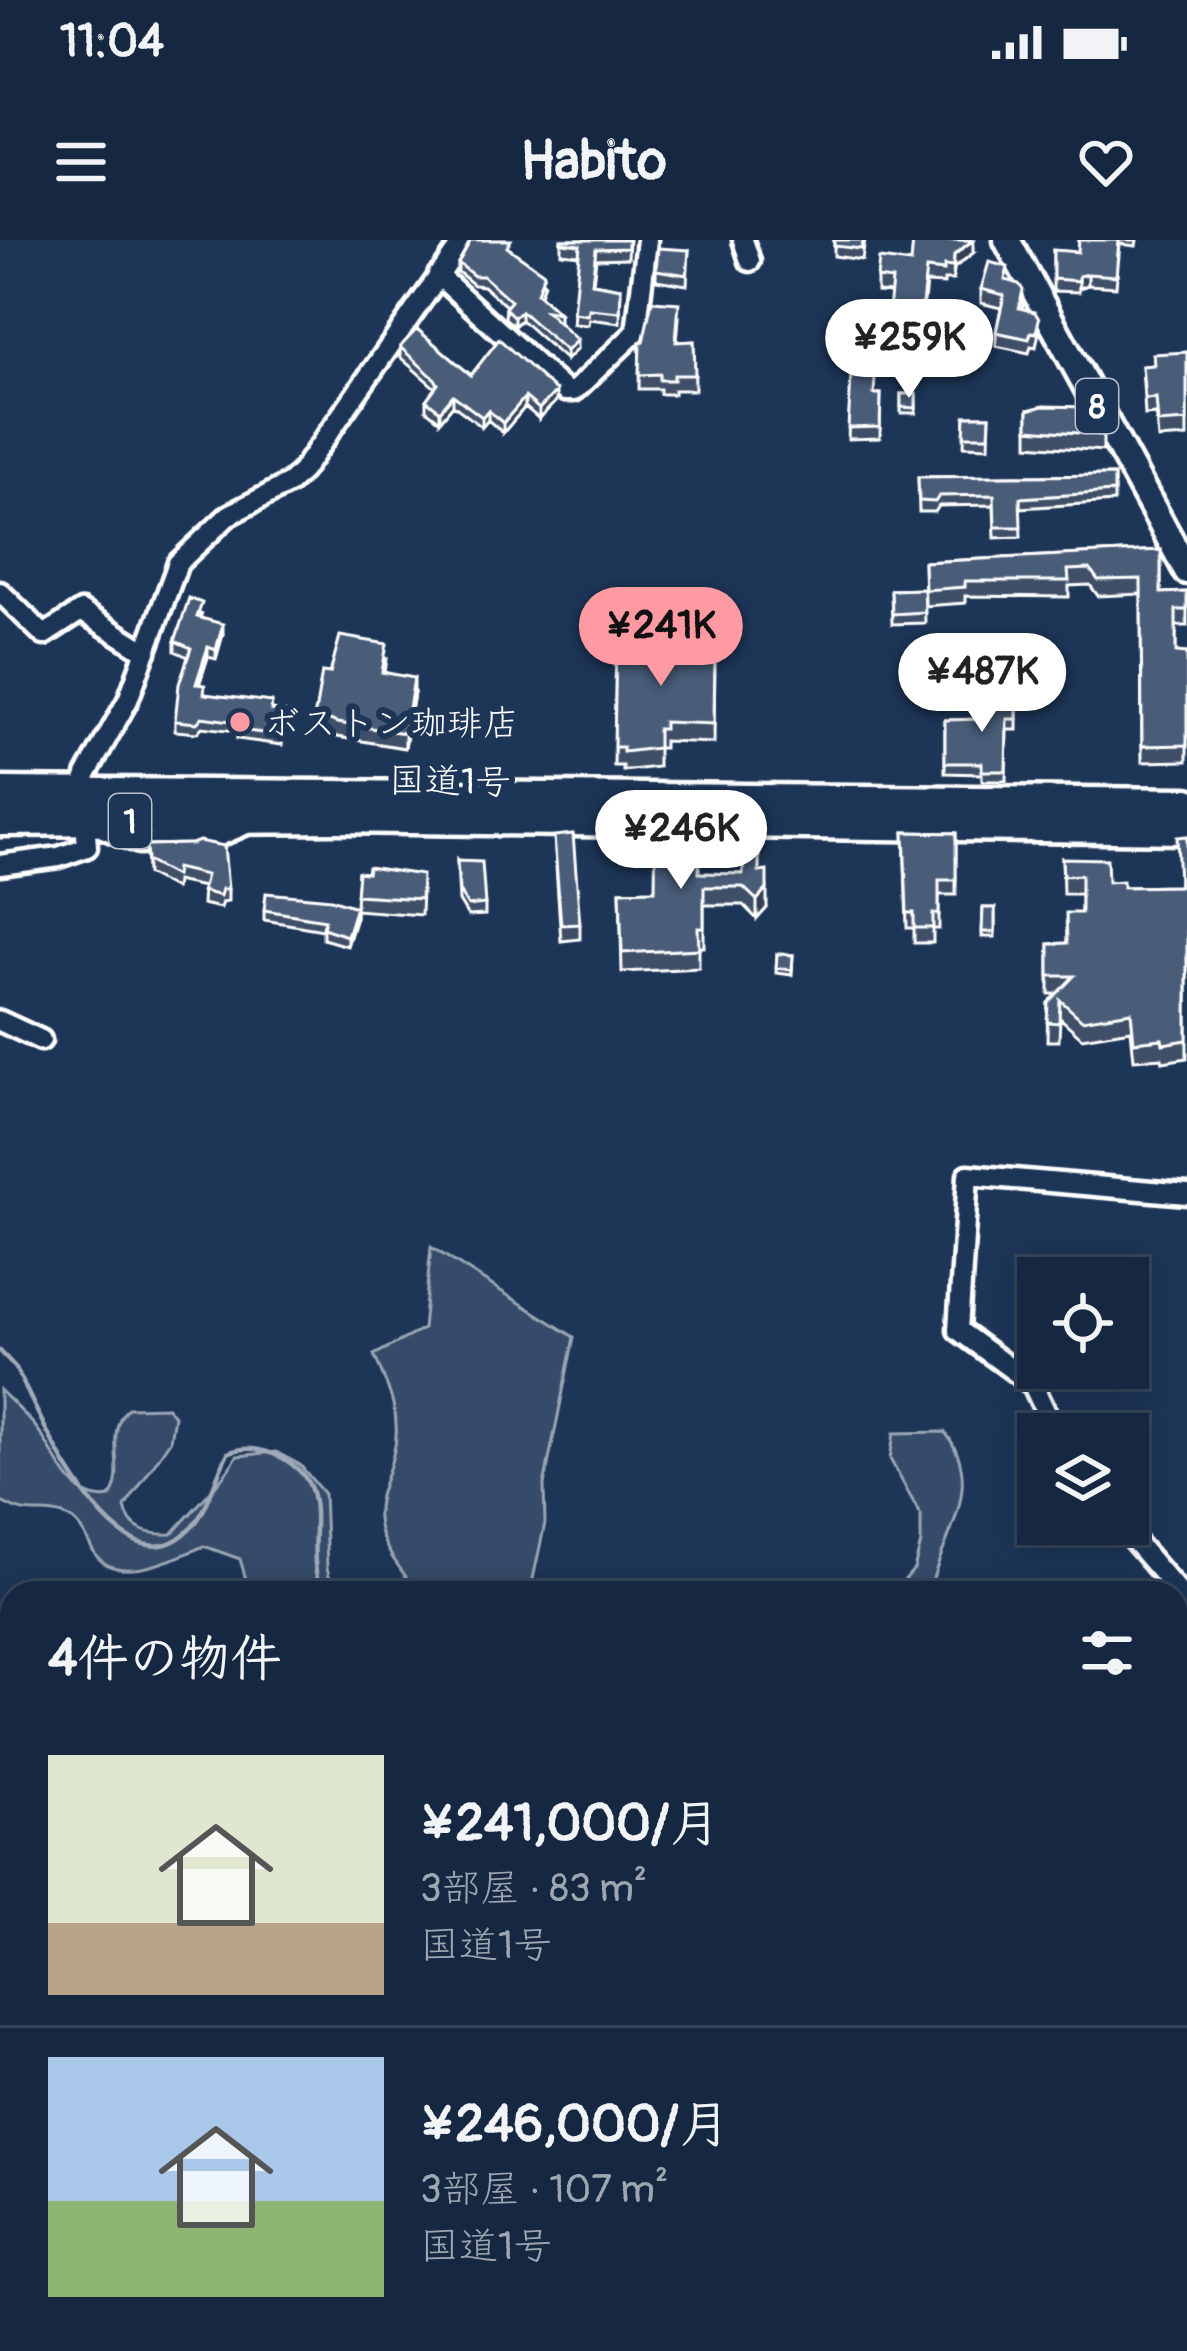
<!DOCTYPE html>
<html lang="ja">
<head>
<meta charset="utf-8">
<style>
  body { margin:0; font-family:Pangolin,"Klee One",sans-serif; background:#23344c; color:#f1f3f6; height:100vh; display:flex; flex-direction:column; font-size:45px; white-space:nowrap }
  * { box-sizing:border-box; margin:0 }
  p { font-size:39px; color:#9ea6b1 }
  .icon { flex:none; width:66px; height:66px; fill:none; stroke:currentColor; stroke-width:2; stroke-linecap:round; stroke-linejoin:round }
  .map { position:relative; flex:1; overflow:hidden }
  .sheet { position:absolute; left:0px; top:1341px; width:1188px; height:771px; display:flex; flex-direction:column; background:#162841; border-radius:36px 36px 0 0; box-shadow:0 6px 30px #0003,0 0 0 3px #35445a }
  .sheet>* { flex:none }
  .tools { position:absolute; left:1017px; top:1017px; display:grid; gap:24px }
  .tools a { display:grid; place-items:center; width:132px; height:132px; border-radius:0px; background:#162841; box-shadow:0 6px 30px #0003,0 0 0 3px #35445a; font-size:60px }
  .price { position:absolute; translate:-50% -102px; padding:0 27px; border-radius:42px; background:#fff; color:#222; font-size:39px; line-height:78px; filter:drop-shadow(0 3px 6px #0008) }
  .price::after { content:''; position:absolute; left:50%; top:72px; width:36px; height:27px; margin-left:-18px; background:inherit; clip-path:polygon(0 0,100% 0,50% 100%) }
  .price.selected { background:#ff9aa2; color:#111 }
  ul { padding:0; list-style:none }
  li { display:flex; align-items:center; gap:36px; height:300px; padding:0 48px }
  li+li { border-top:3px solid #35445a }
  li span { display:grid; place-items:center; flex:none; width:336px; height:240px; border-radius:0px; color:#555 }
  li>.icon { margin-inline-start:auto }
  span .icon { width:144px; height:144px; fill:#fffc; stroke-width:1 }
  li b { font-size:51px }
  h2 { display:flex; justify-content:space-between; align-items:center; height:144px; padding:0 48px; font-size:51px }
  .status { display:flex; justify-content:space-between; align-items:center; height:84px; padding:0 60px; background:#162841; direction:ltr }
  .status svg { height:33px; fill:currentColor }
  header { display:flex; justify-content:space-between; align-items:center; height:156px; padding:0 48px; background:#162841; font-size:54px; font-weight:800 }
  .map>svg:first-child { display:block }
  .green { fill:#364b69; stroke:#9aa5b4; stroke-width:3 }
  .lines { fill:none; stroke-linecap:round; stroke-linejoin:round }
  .stream { stroke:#a0aab8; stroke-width:4.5 }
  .minor-casing { stroke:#fff; stroke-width:27 }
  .major-casing { stroke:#fff; stroke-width:33 }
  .highway-casing { stroke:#fff; stroke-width:39 }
  .minor { stroke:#1d3557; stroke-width:18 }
  .major { stroke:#1d3557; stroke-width:24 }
  .highway { stroke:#1d3557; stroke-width:30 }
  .wall { fill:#405068; stroke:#fff; stroke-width:3 }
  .shaded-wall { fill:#344155; stroke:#fff; stroke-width:3 }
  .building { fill:#4a5d79; stroke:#fff; stroke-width:3 }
  .poi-dot { fill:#ff9aa2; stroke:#1d3557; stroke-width:4.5 }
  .labels { text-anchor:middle; stroke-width:12; stroke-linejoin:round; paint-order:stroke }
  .shield { fill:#1d3557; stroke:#bbc2cd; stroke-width:3 }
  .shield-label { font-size:33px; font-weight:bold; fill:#fff }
  .poi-label { font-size:36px; fill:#fff; stroke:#1d3557; text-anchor:start }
  .street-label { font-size:36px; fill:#fff; stroke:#1d3557 }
</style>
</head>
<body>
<div class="status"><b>11:04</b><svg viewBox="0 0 49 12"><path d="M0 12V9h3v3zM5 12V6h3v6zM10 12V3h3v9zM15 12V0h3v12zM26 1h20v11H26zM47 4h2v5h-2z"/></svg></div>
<header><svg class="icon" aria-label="menu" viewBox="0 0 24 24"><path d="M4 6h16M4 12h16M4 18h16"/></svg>Habito<svg class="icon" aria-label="heart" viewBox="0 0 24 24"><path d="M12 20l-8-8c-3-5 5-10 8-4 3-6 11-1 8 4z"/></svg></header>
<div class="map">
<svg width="1187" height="2111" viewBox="0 0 1187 2111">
  <rect width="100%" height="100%" fill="#1d3557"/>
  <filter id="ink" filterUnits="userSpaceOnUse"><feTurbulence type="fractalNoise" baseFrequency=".00833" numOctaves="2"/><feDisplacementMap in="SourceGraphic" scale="24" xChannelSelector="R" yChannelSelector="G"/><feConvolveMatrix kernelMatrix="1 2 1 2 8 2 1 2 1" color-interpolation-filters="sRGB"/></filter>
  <g filter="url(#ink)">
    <path class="green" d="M431,1007L574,1097L544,1245L545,1283L530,1353H418C402,1330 380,1307 378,1279C376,1255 388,1237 393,1215C403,1178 389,1148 374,1115L423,1089Z
      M0,1150C12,1162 24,1173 35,1186C56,1211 70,1265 110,1257C128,1230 102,1194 128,1168L167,1167L174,1176L170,1201L125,1267C130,1292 150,1295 172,1294C195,1267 219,1246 237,1216L276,1212L300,1225L324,1254L327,1328L334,1353H250L240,1319L204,1306C175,1318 113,1350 92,1309C86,1296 79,1280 63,1275C36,1267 32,1280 0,1261Z
      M945,1192C987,1247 941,1297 929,1353H893L914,1329L921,1303V1276L890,1219L894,1193Z
      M0,1757L12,1759V1841L0,1840Z
      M243,2100H516L514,2111H242Z
      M557,2100H748L750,2111H557Z"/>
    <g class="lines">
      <path class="stream" d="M0,1111L16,1128C40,1176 119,1365 192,1287C210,1267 215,1236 228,1213C243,1206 258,1208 273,1214C343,1243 299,1300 322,1353
        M527,2111L529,2100"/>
      <g class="minor-casing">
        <path id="minor" d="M743,0L750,21
          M438,35L565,151H574L636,92L647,0
          M0,352L44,395L81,371L146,412
          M98,586L139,603L212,599L249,583
          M0,625L59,617L87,607L83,555L86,535L128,460L178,323L229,275L290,243L302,231L464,0
          M0,781L41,800
          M1056,1194L1033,1145L958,1090L968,935L1187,954
          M1120,1284L1187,1362"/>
      </g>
      <g class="major-casing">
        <path id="major" d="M1007,0L1187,331"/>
      </g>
      <g class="highway-casing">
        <path id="highway" d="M0,553L1187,564
          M0,580L335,577L1187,588"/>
      </g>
      <use href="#minor" class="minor"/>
      <use href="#major" class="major"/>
      <use href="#highway" class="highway"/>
    </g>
    <path class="wall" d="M561,0H629L628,18L596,19L593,43L621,48L620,83L589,79L588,85L573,84L579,15L561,13Z
      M834,0H865L862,20L834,16Z
      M1079,0H1137L1136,6L1120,4L1116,47L1088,45L1079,48V52L1053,51V10L1078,12Z
      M511,10L544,43L540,55L559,73V82L577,109L566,120L521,80L514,86L505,78L506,66L483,46L474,45L458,32V23Z
      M689,10L687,45L656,40V30Z
      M973,13L954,28L953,40H944V44L926,43L921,88L889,84L891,53L877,52V38L911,23Z
      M1008,41L1023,64L1022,69L1039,92L1036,107L1031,106L1029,113L996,106V92L1001,68L981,63V49Z
      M679,78L677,102L694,101L695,150H674V154H660V149H639L640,102H643Z
      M400,107L471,135L556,161L539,179L525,167L503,193L488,180L482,187L453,165L440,181L426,170V160L435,148L400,117Z
      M1187,112V197L1158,199L1156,174L1145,175L1142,126L1153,125Z
      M851,137L875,154H881L880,198L848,199Z
      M901,154H916V173H901Z
      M1028,170L1103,195V211L1028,205Z
      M965,176H990L989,207L964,206Z
      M1114,235V262L1020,268L1021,297L995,298L994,265L939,266L935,272H919L918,237Z
      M1161,310V353L1187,352V386H1176V412L1187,413V521L1142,522L1141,354L1098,356L1090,345L1069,346V357L965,356V363L925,366L924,322Z
      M924,349L925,383L892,384L891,350Z
      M202,373L200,378L223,394L216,419L208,417L199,445L205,454L272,470L285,482L282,505L237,499V491L202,487L197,493L175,491V481L188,417L175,411V401Z
      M616,401L715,412L714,503L664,501V508H658V527L623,531V526H614Z
      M387,419L385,432L414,453L405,508L337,497L315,488V473L330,433Z
      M1017,455V490H1007L1006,541H982V534L945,533V480L983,479Z
      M904,592L956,593V655H939V689H933V703H914V688H907Z
      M554,596L580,684V699L561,701Z
      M1187,596V818L1163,822L1162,818L1134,820L1131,790L1082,798L1060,778L1059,801H1047L1048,763L1056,754H1049V704L1066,703L1081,673V654H1063L1062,618L1108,642L1123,647L1178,646Z
      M192,604L228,649V661L222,662L220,668L202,664L203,647L176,641L175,649L147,634L146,605Z
      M457,621L485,664V675L468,676L459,661Z
      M358,632L422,651L421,675L356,670V677L347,706L323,699V690L264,680V670L356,666Z
      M759,632L767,668L757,679L743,665H704V707H699V728L622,732L620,651L655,650L699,633L743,634Z
      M983,668H995V697H982Z
      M777,714L793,715L792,735L776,733Z"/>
    <path class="shaded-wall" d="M973,0V13L954,28L953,40L954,15Z
      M1088,34V45L1079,48V36Z
      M521,71V80L514,86V77Z
      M577,100V109L566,120V111Z
      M556,151V161L539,179V169Z
      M453,155V165L440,181V171Z
      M525,157V167L503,193V183Z
      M488,170V180L482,187V177Z
      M223,384V394L216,419V410Z
      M208,407V417L196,454V444Z
      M414,438V453L405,508V493Z
      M767,649V668L757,679V660Z
      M356,667V677L347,706V696Z"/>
    <path class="building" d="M471,0H511L507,7L544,33L537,53L559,73L546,71L577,100L566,111L521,71L514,77L505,68L511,61L483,36H474L458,23Z
      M561,0H628V8L596,9L592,43L621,48L620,72L589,69L588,75L573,73L580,5L561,3Z
      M834,0H863L862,9L834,6Z
      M913,0H973L954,15L953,27L944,26V31L926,29L921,74L889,71L892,40L877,38L879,19L911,23Z
      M1079,0H1119L1116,36L1088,34L1079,36V41L1053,39V10L1078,12Z
      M658,8L689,10L687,35L656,30Z
      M989,22L1008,27L1005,40L1019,44L1023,50L1019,68L1035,72L1039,79L1036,93L1031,92L1029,99L996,92L1004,55L981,49Z
      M652,61L679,63L676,102L694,101L695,135H674V140H660V134L639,135L640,102H643Z
      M417,89L471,135L499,99L556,151L539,169L525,157L503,183L488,170L482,177L453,155L440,171L426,160L438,144L435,139L400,107Z
      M1187,112V181L1158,183L1156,158L1145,159L1142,126L1154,125L1153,114Z
      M851,137H875L874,154H881L880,187L848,188Z
      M901,154H916V168L901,167Z
      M1043,166L1088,167L1103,195L1028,189V170Z
      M965,176H990L989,196H964Z
      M1114,235V252L1020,258L1021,287H995L994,255L939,256L935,262L919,261L918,237Z
      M1161,310V353L1187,352V370H1176V412L1187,413V505L1142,506L1141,339L1098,340L1090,329L1068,330L1069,341H965V347L925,350L924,322Z
      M924,349L925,372L892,374L891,350Z
      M189,358L202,363L197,377L223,384L216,410L208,407L196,444L205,445L204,454L272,462L271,470L285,472L282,495L237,490L238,482L202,477L197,483L175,481L179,444L191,408L175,401Z
      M340,396L387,404L382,432L414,438L405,493L337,483L315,473L322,432L330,433Z
      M616,401L703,402L715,412L714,484L664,482V489H658V508L623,512V507H614Z
      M983,455H1017V479H1007L1006,531H982V523H945V480L983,479Z
      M656,583H699V633L743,634V593H759V632L767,631V649L757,660L743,647H704V688H698L699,709L622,713L620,651L655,650Z
      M904,592L956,593V640H939V674H933V688H914V673H907Z
      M573,594L580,684L561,685L554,596Z
      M1187,596V800L1163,804L1162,799L1134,802L1131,772L1082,780L1060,760L1059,783L1047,782L1048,763L1074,736H1049V704L1067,703L1066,673H1081V635L1063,636L1062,618L1107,619L1108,642L1123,641V647L1179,646L1177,597Z
      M199,601L224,606L228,649H222L220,656L202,651L206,635L176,628L175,636L147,621L146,605L192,604Z
      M457,621L482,622L485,664L468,666L459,651Z
      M368,627L422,635L421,659L356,655L358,632L367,633Z
      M266,653L331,659L356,667L347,696L323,688L325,680L264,670Z
      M983,668H995V692H982Z
      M777,714L793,715L792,730L776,728Z"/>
  </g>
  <circle class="poi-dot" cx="240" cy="482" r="12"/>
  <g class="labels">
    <g class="shield">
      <rect x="1076" y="139" width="42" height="54" rx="9"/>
      <rect x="109" y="554" width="42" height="54" rx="9"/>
    </g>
    <g class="shield-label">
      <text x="1097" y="178">8</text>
      <text x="130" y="593">1</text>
    </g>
    <g class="poi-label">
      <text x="264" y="495">ボストン珈琲店</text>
    </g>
    <g class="street-label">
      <text transform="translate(450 540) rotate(1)" y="13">国道1号</text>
    </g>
  </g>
</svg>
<div class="tools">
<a><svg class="icon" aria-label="locate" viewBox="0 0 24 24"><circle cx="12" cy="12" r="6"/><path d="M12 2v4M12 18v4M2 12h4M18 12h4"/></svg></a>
<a><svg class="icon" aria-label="layers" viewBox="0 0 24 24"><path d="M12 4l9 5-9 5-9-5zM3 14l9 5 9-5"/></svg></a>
</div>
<b class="price" style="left:909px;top:161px">¥259K</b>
<b class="price selected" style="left:661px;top:449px">¥241K</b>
<b class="price" style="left:982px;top:495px">¥487K</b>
<b class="price" style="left:681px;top:652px">¥246K</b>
<section class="sheet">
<h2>4件の物件<svg class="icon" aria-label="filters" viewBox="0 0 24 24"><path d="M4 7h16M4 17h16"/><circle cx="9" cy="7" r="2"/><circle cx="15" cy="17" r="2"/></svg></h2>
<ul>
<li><span style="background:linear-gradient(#dfe7d0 70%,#b9a48a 0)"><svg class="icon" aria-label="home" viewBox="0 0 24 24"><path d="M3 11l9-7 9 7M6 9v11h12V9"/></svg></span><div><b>¥241,000/月</b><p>3部屋 · 83 m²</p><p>国道1号</p></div></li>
<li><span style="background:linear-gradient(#a9c7e8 60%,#8fb573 0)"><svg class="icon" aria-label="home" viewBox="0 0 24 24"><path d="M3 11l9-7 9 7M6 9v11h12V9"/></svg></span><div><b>¥246,000/月</b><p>3部屋 · 107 m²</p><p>国道1号</p></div></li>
</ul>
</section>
</div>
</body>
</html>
